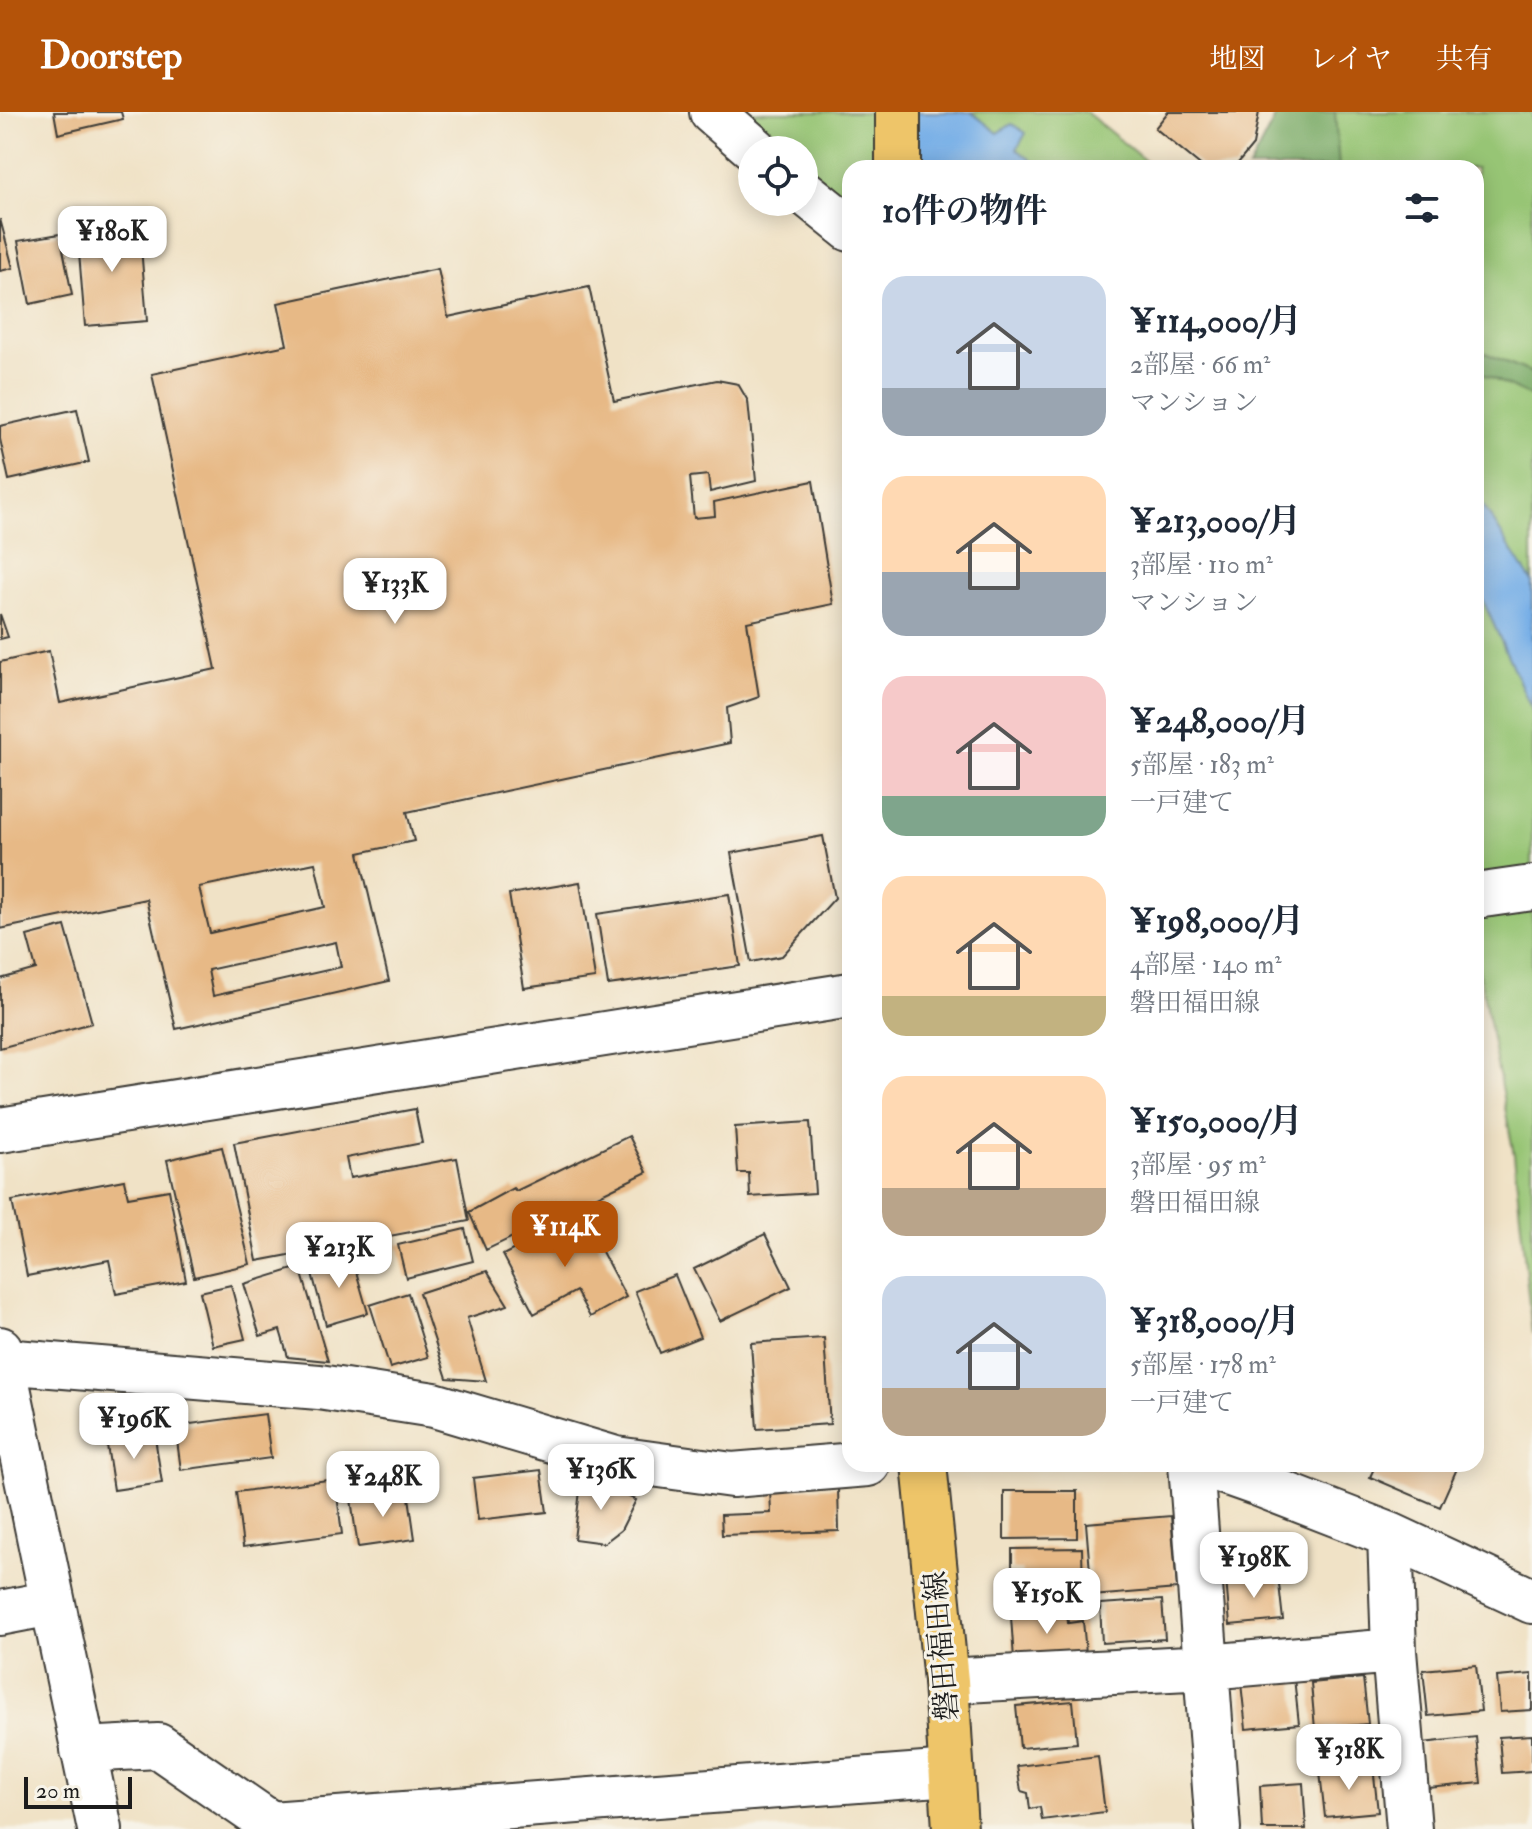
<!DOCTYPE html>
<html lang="ja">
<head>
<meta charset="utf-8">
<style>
  body { margin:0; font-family:"IM FELL Double Pica","Noto Serif JP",serif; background:#f2f2f3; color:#1f2937; height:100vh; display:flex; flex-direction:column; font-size:30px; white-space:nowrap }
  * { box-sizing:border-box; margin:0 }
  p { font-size:26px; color:#747a83 }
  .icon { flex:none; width:44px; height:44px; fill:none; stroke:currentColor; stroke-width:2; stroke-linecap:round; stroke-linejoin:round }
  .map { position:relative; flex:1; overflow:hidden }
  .details { position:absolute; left:842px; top:48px; width:642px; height:1312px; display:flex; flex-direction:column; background:#fff; border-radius:24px; box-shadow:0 4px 20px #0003 }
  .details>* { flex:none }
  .controls { position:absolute; left:738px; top:24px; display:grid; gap:16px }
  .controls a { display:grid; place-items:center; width:80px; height:80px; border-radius:50%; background:#fff; box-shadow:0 4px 20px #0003; font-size:40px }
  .scale { position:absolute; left:24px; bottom:20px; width:108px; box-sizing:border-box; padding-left:8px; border:4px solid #1c1c1c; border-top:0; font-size:22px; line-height:28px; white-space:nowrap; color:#1c1c1c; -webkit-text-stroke:6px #f7f3e8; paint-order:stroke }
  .price { position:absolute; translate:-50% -68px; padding:0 18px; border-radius:16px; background:#fff; color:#222; font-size:26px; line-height:52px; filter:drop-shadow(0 2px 4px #0008) }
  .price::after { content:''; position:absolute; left:50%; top:48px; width:24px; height:18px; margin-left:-12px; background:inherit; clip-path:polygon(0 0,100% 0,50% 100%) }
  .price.on { background:#b45309; color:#fff }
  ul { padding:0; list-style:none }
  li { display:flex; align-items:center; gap:24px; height:200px; padding:0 40px }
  li span { display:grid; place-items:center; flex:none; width:224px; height:160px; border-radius:24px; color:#555 }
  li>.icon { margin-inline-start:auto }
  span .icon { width:96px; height:96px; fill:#fffc; stroke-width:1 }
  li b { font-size:34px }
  h2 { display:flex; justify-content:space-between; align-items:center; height:96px; padding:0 40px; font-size:34px }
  header { display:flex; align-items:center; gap:48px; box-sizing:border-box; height:112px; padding:0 40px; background:#b45309; color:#fff }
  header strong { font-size:38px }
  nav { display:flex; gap:44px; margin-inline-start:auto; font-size:28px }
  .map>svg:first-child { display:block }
  .green { fill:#97c574; stroke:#5a7048; stroke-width:2 }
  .forest { fill:#79aa66; stroke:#4a6341; stroke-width:2 }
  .water { fill:#77afe7; stroke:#4a6682; stroke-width:2 }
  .building { fill:#e7b986; fill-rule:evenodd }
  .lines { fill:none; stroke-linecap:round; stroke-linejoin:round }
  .minor-casing { stroke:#3c3a36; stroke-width:48 }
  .major-casing { stroke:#3c3a36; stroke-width:48 }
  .minor { stroke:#fff; stroke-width:44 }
  .major { stroke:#eec569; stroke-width:44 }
  .labels { text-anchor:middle; stroke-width:6; stroke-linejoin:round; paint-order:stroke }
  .street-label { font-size:30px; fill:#1c1c1c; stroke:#f7f3e8 }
</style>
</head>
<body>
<header>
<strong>Doorstep</strong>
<nav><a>地図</a><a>レイヤ</a><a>共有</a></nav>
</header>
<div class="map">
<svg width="1532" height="1717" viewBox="0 0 1532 1717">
  <rect width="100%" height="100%" fill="#f7f3e8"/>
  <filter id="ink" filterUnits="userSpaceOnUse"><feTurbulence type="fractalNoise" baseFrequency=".0125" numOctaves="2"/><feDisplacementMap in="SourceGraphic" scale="16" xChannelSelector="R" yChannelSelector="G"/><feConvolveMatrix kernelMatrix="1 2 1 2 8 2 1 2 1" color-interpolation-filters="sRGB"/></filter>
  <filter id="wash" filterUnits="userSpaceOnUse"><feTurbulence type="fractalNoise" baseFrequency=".006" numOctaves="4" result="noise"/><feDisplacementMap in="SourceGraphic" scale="32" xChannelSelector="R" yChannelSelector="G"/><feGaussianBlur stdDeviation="1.8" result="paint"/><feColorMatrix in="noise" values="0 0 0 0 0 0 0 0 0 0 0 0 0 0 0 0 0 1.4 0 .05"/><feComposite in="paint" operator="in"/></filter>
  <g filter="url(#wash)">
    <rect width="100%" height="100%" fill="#f0e2c6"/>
    <path class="green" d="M703,0H1086L1154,56H850V112L804,77V38H753Z
      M1278,0H1532V1222L1514,1043L1476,843V56H1249Z"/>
    <path class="forest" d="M1278,0H1335L1339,56H1249Z
      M1476,237L1532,261V285L1476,259Z"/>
    <path class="water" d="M872,0H971L998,21L1012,12L1026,21L1017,37L1041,56H935Z
      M1476,382L1532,470V598L1476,473Z"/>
    <g id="blocks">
      <path class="building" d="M54,0H121L123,7L58,22Z
        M1168,0H1259L1253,33L1234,56H1204L1155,16Z
        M0,107L13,156L0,159Z
        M139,110L147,209L85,214L77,116Z
        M60,122L72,183L30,192L18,129Z
        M438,157L448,205L589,175L614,289L717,268L738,272L748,289L756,369L710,380L708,363L690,365L694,406L715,404L714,390L813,369L833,492L747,510L759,585L727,596L730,631L407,700L414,729L359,741L389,869L176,917L146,787L0,817V550L49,539L60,591L216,557L152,262L287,233L278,191ZM315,751L325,795L210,821L199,775ZM336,830L341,855L213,884L208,858Z
        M77,297L89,350L9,368L0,327V314Z
        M0,502L8,525L0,527Z
        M823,724L835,786L782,844L751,850L731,741Z
        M580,770L595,866L524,876L509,782Z
        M729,782L740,854L608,873L597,802Z
        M65,814L92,911L0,936V867L36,857L27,824Z
        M415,997L422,1031L346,1046L350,1066L457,1046L469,1109L257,1149L234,1031Z
        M810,1010L815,1081L750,1085L749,1061H738L735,1015Z
        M629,1024L647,1060L486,1138L469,1100L513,1076L516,1079Z
        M222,1035L250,1152L194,1165L167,1048Z
        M124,1068L128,1085L169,1078L186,1169L116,1182L109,1148L27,1164L12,1089Z
        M582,1102L626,1185L590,1205L576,1179L534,1202L503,1143Z
        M465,1117L473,1149L406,1166L398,1133Z
        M765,1122L791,1175L720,1209L694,1157Z
        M351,1142L368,1201L326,1213L310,1154Z
        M300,1155L328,1249L288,1245L280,1218L260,1224L244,1172Z
        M487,1159L508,1193L467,1206L486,1269L447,1266L419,1181Z
        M675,1163L700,1225L660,1241L635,1179Z
        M231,1173L245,1227L213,1234L200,1180Z
        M408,1181L428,1245L390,1256L370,1193Z
        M824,1226L830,1312L757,1317L751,1231Z
        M265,1302L271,1346L181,1358L175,1314Z
        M154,1319L162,1371L114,1378L106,1327Z
        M1376,1352H1459L1440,1395L1370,1365Z
        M541,1358L547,1400L478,1408L473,1366Z
        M582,1363L636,1388L621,1418L604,1431L574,1427Z
        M335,1367L342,1422L243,1435L236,1380Z
        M838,1375L839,1419L722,1423L721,1403L771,1401L770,1377Z
        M408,1378L415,1427L358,1435L351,1387Z
        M1004,1379H1077V1426L1004,1427Z
        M1171,1404L1177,1477L1092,1484L1086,1411Z
        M1082,1436L1083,1479L1043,1480L1040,1471H1022V1458H1012V1437Z
        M1278,1463L1283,1508L1230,1513L1226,1467Z
        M1162,1488L1165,1527L1102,1531L1100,1492Z
        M1067,1500L1068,1511L1083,1509L1086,1541L1014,1547L1011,1505Z
        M1476,1553L1481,1599L1428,1604L1423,1558Z
        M1532,1562V1598L1500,1600L1497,1565Z
        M1294,1566L1299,1612L1246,1617L1241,1571Z
        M1363,1566L1368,1612L1315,1617L1311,1571Z
        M1073,1589L1077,1631L1020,1636L1016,1594Z
        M1532,1623V1659L1502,1661L1499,1625Z
        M1476,1625L1481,1671L1428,1676L1423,1631Z
        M1098,1644L1105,1700L1042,1708L1040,1695L1030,1697L1028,1681L1021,1679L1017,1654Z
        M1373,1654L1378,1700L1325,1705L1320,1660Z
        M1303,1671L1306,1717H1262L1260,1674Z"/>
    </g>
  </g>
  <g filter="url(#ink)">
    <use href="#blocks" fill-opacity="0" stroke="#3c3a36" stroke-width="2"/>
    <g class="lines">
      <g class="minor-casing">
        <path id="minor" d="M712,0L756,38
          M804,80L850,117
          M1476,784L1532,776
          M0,1018L850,883
          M0,1237L100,1717
          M3,1249L319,1275L434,1293L616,1347L732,1363L868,1352
          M1191,1352L1218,1717
          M1202,1352L1256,1371L1390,1423L1532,1489
          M1390,1423L1394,1539L1409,1717
          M0,1501L52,1491
          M946,1569L1207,1555L1394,1539
          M83,1638L158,1634L271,1712L951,1661"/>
      </g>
      <g class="major-casing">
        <path id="major" d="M898,0V56
          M924,1352L946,1569L955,1717"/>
      </g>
      <use href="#minor" class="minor"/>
      <use href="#major" class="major"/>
    </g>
  </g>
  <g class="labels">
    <g class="street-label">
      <text transform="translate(941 1534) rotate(-95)" y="10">磐田福田線</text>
    </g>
  </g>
</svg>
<div class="controls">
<a><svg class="icon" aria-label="locate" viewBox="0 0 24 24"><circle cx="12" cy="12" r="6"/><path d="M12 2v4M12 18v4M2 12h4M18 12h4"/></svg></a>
</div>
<div class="scale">20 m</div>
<b class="price" style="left:112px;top:162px">¥180K</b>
<b class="price" style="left:395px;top:514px">¥133K</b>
<b class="price on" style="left:565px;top:1157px">¥114K</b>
<b class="price" style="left:339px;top:1178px">¥213K</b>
<b class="price" style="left:134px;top:1349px">¥196K</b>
<b class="price" style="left:601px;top:1400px">¥136K</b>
<b class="price" style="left:383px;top:1407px">¥248K</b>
<b class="price" style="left:1254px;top:1488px">¥198K</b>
<b class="price" style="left:1047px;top:1524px">¥150K</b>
<b class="price" style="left:1349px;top:1680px">¥318K</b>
<section class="details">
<h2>10件の物件<svg class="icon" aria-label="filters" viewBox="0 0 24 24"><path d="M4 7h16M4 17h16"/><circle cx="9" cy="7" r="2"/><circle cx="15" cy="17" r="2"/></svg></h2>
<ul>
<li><span style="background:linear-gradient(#c9d6e8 70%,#9aa5b1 0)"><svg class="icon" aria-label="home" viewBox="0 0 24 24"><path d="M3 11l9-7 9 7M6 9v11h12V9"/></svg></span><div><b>¥114,000/月</b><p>2部屋 · 66 m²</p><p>マンション</p></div></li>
<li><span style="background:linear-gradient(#ffd9b3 60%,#9aa5b1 0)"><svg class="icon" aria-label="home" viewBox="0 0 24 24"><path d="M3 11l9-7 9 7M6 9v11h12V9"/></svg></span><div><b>¥213,000/月</b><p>3部屋 · 110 m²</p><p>マンション</p></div></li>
<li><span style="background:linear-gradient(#f6c9c9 75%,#7fa58c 0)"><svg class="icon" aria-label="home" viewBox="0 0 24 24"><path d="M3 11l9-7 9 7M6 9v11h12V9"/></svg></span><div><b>¥248,000/月</b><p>5部屋 · 183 m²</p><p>一戸建て</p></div></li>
<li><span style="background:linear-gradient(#ffd9b3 75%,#c2b280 0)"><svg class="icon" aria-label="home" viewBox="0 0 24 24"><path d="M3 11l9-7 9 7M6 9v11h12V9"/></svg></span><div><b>¥198,000/月</b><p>4部屋 · 140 m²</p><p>磐田福田線</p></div></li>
<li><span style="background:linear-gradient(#ffd9b3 70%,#b9a48a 0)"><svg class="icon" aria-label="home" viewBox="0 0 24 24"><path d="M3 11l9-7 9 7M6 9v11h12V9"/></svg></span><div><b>¥150,000/月</b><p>3部屋 · 95 m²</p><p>磐田福田線</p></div></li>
<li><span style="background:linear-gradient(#c9d6e8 70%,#b9a48a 0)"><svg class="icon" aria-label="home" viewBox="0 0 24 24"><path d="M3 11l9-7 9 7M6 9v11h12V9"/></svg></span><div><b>¥318,000/月</b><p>5部屋 · 178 m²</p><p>一戸建て</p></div></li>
</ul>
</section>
</div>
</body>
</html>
